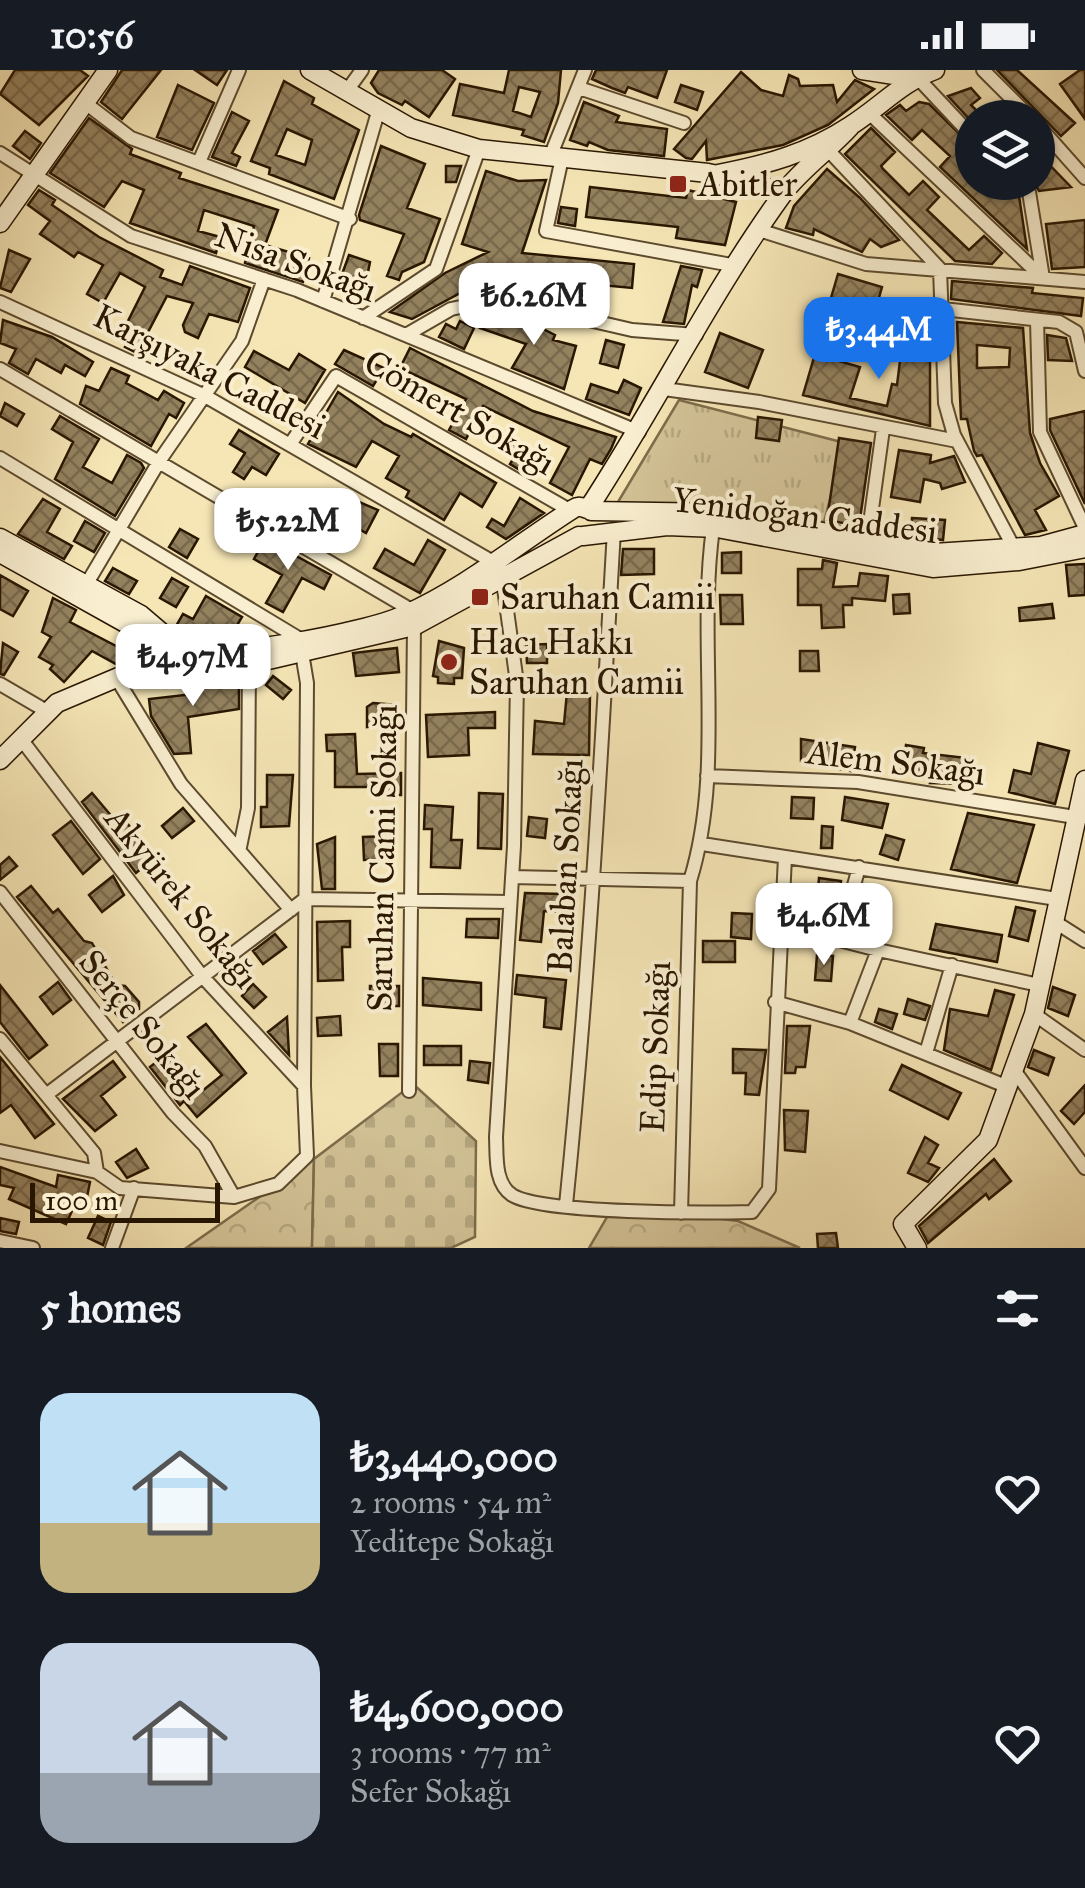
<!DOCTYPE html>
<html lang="en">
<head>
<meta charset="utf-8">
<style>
  body { margin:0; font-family:"IM FELL Great Primer",serif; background:#20242c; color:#f1f3f6; height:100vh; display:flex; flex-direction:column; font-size:38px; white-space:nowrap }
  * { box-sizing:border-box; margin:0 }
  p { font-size:32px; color:#9ea1a6 }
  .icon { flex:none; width:55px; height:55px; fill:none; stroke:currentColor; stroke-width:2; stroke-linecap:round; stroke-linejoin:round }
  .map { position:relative; height:1178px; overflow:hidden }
  .details { display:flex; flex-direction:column; background:#171b24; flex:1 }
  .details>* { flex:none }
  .controls { position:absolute; left:955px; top:30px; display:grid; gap:20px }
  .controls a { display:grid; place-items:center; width:100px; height:100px; border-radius:50%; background:#171b24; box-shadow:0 2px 8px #0004; font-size:50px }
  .scale { position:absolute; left:30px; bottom:25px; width:190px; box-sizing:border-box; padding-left:10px; border:5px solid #291600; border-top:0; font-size:28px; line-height:35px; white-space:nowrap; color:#291600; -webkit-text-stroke:8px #f9efd0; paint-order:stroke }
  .price { position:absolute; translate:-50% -85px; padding:0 22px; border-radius:20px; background:#fff; color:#222; font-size:32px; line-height:65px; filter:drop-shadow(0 2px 5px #0008) }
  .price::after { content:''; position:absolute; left:50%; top:60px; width:30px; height:22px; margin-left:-15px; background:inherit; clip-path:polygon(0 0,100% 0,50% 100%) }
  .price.active { background:#1a73e8; color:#fff }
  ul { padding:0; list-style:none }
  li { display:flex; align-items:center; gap:30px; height:250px; padding:0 40px }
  li span { display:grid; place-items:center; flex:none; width:280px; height:200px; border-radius:30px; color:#555 }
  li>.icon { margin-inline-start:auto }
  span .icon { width:120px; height:120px; fill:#fffc; stroke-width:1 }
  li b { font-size:42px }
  h2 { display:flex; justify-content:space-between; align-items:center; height:120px; padding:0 40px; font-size:42px }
  .status { display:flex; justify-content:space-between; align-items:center; height:70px; padding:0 50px; background:#171b24; direction:ltr }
  .status svg { height:28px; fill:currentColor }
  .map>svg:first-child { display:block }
  .grass { fill:url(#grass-tufts); stroke:#7e6c4c; stroke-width:2.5 }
  .forest { fill:url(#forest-crowns); stroke:#7e6c4c; stroke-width:2.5 }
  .cemetery { fill:url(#cemetery-stones); stroke:#7e6c4c; stroke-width:2.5 }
  .building { fill:url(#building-cross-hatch); stroke:#291600; stroke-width:2.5; fill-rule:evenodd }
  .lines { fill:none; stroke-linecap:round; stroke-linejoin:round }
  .street-casing { stroke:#5c4a2e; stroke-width:16 }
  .secondary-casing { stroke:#291600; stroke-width:21 }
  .street { stroke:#f9efd0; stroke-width:12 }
  .secondary { stroke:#f9efd0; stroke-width:18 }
  .poi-dot { fill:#8f2418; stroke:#f9efd0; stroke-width:4 }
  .labels { text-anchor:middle; stroke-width:8; stroke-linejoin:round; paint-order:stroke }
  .poi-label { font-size:35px; fill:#291600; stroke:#f9efd0; text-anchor:start }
  .street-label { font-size:35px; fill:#291600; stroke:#f9efd0 }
</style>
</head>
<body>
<div class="status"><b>10:56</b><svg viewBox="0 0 49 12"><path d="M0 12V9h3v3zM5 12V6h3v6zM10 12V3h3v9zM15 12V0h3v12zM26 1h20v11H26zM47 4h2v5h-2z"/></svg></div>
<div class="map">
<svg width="1085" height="1178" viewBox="0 0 1085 1178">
  <defs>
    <pattern id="grass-tufts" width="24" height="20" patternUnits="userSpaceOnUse" patternTransform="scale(2.5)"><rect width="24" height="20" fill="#d3c397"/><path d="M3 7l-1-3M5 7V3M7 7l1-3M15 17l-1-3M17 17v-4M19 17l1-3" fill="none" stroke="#b5a780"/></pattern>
    <pattern id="forest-crowns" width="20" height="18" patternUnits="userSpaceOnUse" patternTransform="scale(2.5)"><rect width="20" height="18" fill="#d3c397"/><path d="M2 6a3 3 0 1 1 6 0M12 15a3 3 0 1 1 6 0" fill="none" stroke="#b5a780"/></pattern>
    <pattern id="cemetery-stones" width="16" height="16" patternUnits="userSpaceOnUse" patternTransform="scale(2.5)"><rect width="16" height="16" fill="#d3c397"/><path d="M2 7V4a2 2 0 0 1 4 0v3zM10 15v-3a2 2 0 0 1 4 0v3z" fill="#b5a780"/></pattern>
    <pattern id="building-cross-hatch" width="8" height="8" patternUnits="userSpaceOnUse" patternTransform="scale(2.5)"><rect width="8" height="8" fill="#94825f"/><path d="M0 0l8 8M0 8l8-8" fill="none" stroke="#79694c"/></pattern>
  </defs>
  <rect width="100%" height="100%" fill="#f6e6b6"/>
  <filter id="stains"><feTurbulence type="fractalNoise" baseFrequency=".002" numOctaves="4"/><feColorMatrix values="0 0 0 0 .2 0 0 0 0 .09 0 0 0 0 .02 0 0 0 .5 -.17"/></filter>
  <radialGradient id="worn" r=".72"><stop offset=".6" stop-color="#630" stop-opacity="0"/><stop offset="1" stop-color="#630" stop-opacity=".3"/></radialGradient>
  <path class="grass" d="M679,330L845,373L824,452L615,437Z"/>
  <path class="forest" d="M314,1089L312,1178H186Z
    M614,1135L738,1151L800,1178H589Z"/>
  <path class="cemetery" d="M413,1014L476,1071L475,1167L451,1178H312L314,1089Z"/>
  <path class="building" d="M15,0H80L88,6L39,55L0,24Z
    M122,0H161L122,49L101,32Z
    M195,0H227L217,15Z
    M379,0H442L455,9L429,47L405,31L402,35L378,23L371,13Z
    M509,0H561L558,33L544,72L522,65L524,60L453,45L460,14L504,23ZM519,17L540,22L531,47L513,41Z
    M596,0H667L657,28L628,17L625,23L612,18L592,9Z
    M997,0H1017L1075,53L1061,66Z
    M1080,0H1085V49L1060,14Z
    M741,2L761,20L783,26L789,5L798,9L800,16L833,15L837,32L855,10L874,19L828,55L783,75L707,90L706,71L692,89L686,88L674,79Z
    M284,11L314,28L312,34L359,60L334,129L269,104L270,98L251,91ZM287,59L312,70L305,95L276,85Z
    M178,15L214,33L192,80L157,67Z
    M681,15L703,22L697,40L675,32Z
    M971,18L980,28L971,35L984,48H972V52L948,26Z
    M584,32L619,46L616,52L667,59L664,86L608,80L589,72L587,76L570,70Z
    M919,32L929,34L972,76V112H1009L1019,126L1027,179L940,97L950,86L922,60L912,70L886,45L900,35L906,41Z
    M232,42L249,51L232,83L240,87L236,96L212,87Z
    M89,48L132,79L130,84L181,103L179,108L278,140L265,175L309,188L303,212L245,193L254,156L204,140L198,161L220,167L216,183L130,153L144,120L122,111L104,137L50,103Z
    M871,58L895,82L881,96L883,99L909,125L923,111L939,127L927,140L969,180L984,166L1002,183L992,194L955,191L845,84Z
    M25,61L41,73L30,89L13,76Z
    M381,76L425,94L407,138L440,149L424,192L402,202L399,210L387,206L404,164L360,150L359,145Z
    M1038,83L1071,117L1039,121L1034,112H1038Z
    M446,96H461L456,112H446Z
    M827,99L860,128L899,170L881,177L870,169L862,182L814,159L813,165L786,158L794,136Z
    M486,101L518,111L546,110L522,183L634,194L632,218L569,212L563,234L542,229L545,210L493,203L498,219L480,223L477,214L412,249L390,242L445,203L488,182L462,174Z
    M590,117L686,128L688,120L736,132L725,175L676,168L678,157L586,147Z
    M39,120L55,130L52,135L99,167L163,200L160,207L182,215L190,196L250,218L238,252L209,244L198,268L185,262L183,255L193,233L167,226L137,283L125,277L134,261L128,251L145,217L120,203L103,233L87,224L103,195L78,182L74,187L40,164L50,151L28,135Z
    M561,137L577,139L575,156L558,153Z
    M1085,150V197L1052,199L1046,154Z
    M9,180L30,189L11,222L0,218Z
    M349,185L370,192L363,227L337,218Z
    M681,196L702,200L697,217L692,215L684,254L663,252Z
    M838,204L882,217L870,259L826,245Z
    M952,211L1033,218L1032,223L1083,228L1081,246L951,229Z
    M488,241L506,248L509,242L555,265L553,270L576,276L564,319L512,298L526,274L480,258Z
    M3,250L52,267L93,292L85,306L65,295L61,303L36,289L28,304L9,293L16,279L0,273Z
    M460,251L474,258L464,279L439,267L446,254L456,259Z
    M957,252L1023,258L1030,363L1040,393L1059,426L1035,440L1046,460L1025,465L982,385L977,386L974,381L967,349H961ZM977,275L1010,278L1009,297L977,298Z
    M720,263L763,280L748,318L705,302Z
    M1047,265L1066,268L1072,291L1048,290Z
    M881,268L930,275V356L803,325L815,284L860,297L850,328L887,336L892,314L897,315L900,291L879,288Z
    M606,270L624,275L618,298L600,293Z
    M410,278L533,341L616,367L611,379L602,394L590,389L572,425L550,413L569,377L483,336L466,369L449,360L466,329L400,298Z
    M344,280L384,298L373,316L335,294Z
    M254,281L289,300L299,284L325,300L305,333L245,297Z
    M111,298L129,306L126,313L158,330L164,321L184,333L176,348L169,344L151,376L80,334L86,316L99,321Z
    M624,310L641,318L629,345L586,329L591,314L618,323Z
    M338,322L384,354L411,367L413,364L496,413L482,437L460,423L444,450L406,427L409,421L386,408L399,386L372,371L356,397L308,374Z
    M5,333L24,344L17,356L0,346Z
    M1085,341V434L1050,360V349Z
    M60,346L99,369L83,397L112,413L127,385L141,393L144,398L115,446L55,409L73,372L52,359Z
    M758,347L782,350L779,371L756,368Z
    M239,360L279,384L266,405L252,397L244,409L233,402L245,383L230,374Z
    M499,362L539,384L528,405L510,394L516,384L493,374Z
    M839,368L871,373L859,456L827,450Z
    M899,380L931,385L930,393L954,386L965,412L942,419L940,413L924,409L920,432L891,427Z
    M338,423L378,440L366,463L328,441Z
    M282,424L299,434L288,453L271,443Z
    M520,428L544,443L506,469L487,457L492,449L504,456Z
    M43,429L60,439L47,462L72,476L64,489L18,464Z
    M912,448L945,450L943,470L911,466Z
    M85,451L105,463L94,482L74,471Z
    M180,459L198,469L187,488L169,477Z
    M265,469L331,505L324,519L302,508L283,542L266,533L282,505L254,489Z
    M428,470L445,480L420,523L374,498L385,479L414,495Z
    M623,479H654V504L621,505Z
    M741,482V503H722V483Z
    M823,490L837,493L833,517L858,516L860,503L888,506L885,531L852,528V535H843L844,557L822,558L821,535H798V499H822Z
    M1085,494V525L1069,526L1066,495Z
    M113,498L137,511L129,524L105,511Z
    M0,505L28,521L13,546L0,539Z
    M172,508L188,517L176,537L160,528Z
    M909,524L910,543L894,544L893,525Z
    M720,525H742L743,554H721Z
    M206,526L242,547L230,567L220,561L215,568H199L184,565L175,558L183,544L193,549Z
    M53,528L76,540L70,552L118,577L120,569L137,576L136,586L116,594L92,581L64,612L50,599L53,595L39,587L51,567L42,562Z
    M1052,534L1054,548L1020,551L1019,538Z
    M439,571L464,578L462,608H454V614L438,613V607L433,606Z
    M3,573L18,582L4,605L0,604Z
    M547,574V593H527L526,575Z
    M397,578L399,602L356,606L353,583Z
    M800,581H818L819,601H800Z
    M239,606V639L188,647L191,683L174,684L151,646L149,629L194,624L193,612Z
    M273,606L291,620L283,629L266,615Z
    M567,622L590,623L589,685L533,684L535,651L564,654Z
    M373,633L397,635L398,653L367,657V637Z
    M495,642V658H468L469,685L428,687L426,645Z
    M355,664L357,704L401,703V725L372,726V717H335V681H327L326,665Z
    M801,669L855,677L851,701L826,697L827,691H801Z
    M1038,673L1069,681L1055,734L1009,722L1014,700L1031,704Z
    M906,675L924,678L923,683L975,689L971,714L930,713L931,708L901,703Z
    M267,705H293L289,756L261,757V737H267Z
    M92,723L119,755L125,750L153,789L136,803L82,732Z
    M479,723L503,724L501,779L478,778Z
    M792,727L814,728L813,749L791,748Z
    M845,727L888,734L882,758L842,750Z
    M425,735L453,737L451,770H462L460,798L431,797L432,759H424Z
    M183,738L194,751L172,768L162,756Z
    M968,743L1034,755L1017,813L951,799Z
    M529,747L547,749L545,768L527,766Z
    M71,751L100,789L83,804L53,765Z
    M822,756L833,757L832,778H821Z
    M886,765L904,770L898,790L880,784Z
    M390,766L391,789L364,790L363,767Z
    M335,767V819H322L317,774Z
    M9,787L17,796L0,810V795Z
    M113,806L124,825L102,842L89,825Z
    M819,808L841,811L837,837L794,829V818L818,819Z
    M31,816L53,843L58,839L84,871L92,873L116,915L125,916L139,932V939L123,952L17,827Z
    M525,823L563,824L562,842L544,841L541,872L520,870Z
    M1016,837L1035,841L1028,871L1009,866Z
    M732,843L752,844L751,869L731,867Z
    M870,848L883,851L879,870L867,867Z
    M467,849H499L498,868L466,867Z
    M350,851V877H342L343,910L318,911L317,852Z
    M936,854L1002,865L997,892L930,879Z
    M275,864L286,877L263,894L253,881Z
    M703,871H735V892H703Z
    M817,885L833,886L831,911L815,910Z
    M517,905L566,910L561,959L544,957L546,928L515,924Z
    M423,908L481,913V940L423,935Z
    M58,912L71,930L53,944L40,927Z
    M253,914L266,927L254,938L242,926Z
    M0,915L47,975L29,989L0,952Z
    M370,916H399V936H370Z
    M1053,917L1075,925L1068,946L1048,938Z
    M995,920L1014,925L991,1000L944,980L950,939L988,946Z
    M908,929L930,936L925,950L904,944Z
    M879,939L897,944L892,959L875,952Z
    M340,946L341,965L318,966L317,948Z
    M287,947L289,985L268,962Z
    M206,954L246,1003L197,1047L184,1031L180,1035L150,997L167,984L201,1022L222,1005L188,967Z
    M787,956H810L805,997H796L795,1003H785Z
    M379,974H398V1006H380Z
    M424,976H461V995H424Z
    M733,979L766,980L759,1025L745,1024L746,1003H733Z
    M1034,980L1054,988L1048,1005L1028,997Z
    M0,987L54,1054L35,1068L11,1035L0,1043Z
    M113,991L125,1007L101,1026L116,1045L95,1061L63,1029Z
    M470,991L490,993L488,1013L468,1010Z
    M902,995L961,1023L948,1049L890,1020Z
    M1085,1015V1042L1074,1054L1061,1041Z
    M784,1040L808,1041L805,1082L785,1080Z
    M925,1067L938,1075L928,1093L939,1098L928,1112L908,1103Z
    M136,1079L148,1098L127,1108L116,1092Z
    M994,1089L1011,1111L989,1129L986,1124L928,1173L919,1156Z
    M0,1097L56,1117L58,1105L90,1112L86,1132L77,1130L66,1154L9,1129L14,1118L0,1115Z
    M98,1146L111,1152L103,1175L88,1168Z
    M0,1148L19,1152L16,1164L0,1161Z
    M836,1163L838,1178H818L817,1164Z"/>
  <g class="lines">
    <g class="street-casing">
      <path id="street" d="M983,0L1031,48
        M913,3L972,66
        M579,18L684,53
        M346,22L362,0
        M84,32L131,68L350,149
        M868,42L1043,208L1029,122L1019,112
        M1038,55L1085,108
        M829,81L940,199L945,333L954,365L1014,478
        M0,83L131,166L297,220L639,362
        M550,87L585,0
        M562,88L546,161L737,196
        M199,92L239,0
        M759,160L866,194L1085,212
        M323,231L378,42
        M0,232L205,326L493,492
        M943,239L1059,252L1076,262L1085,301
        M363,248L436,199L479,79
        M1037,250L1040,362L1085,458
        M406,265L451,239L498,229L632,260L696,265
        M0,299L413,541
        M664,319L759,332L957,371
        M291,373L336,306L571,441
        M0,388L300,569
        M867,475L883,359
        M502,504L517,613L514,776L496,1067C497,1086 494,1113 512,1125C543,1144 709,1143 752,1142L769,1119L785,787
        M86,515L160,390L242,271L264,209
        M117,609L181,714L291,840
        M0,614L48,642
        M21,669L202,906L304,1016
        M707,706L858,712L1081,748
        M702,774L1057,829
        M240,777L248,738L249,592
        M859,797L839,870L878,880
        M512,807L690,811C725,698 697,575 713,458
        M0,822L173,1043L205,1076L234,1127
        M1052,850L1085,871
        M775,932L850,953L1008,1017
        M1034,944L1085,980
        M850,953L878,880L1039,915
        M0,969L94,1083L97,1102
        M926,983L952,895
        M1014,1000L1085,1098
        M409,1021L414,556
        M46,1025L305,829L510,832
        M0,1081L97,1102L120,1118L234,1127L278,1114L307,1086L304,1016L307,613L302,583
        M566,1135C589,910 601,686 614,460
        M681,1143L690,811
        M0,1171L33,1178
        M112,1178L134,1118"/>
    </g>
    <g class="secondary-casing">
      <path id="secondary" d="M310,0L411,58L479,79L708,103L762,114
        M862,0L914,8
        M718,104C766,95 809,83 850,56C880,37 902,12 935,0
        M0,153L108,0
        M588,439C656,335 712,221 785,121C803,98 830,79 850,57
        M591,441L721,443L934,483L1041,476L1085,464
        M583,466L667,456L717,458L933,498L1019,491L1085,478
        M0,468L141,545L175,574
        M0,483L136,559L146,566L153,583
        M178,577C218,591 364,563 404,545C465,518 518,474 573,439C579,435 581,437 588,439
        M154,592L167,600L264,591L414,556L579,466
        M0,690L57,633L154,592
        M917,1178L903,1154L988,1070L1034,944L1085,710"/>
    </g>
    <use href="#street" class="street"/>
    <use href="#secondary" class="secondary"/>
  </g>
  <g class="poi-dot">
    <rect x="668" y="104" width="20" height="20" rx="5"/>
    <rect x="470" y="517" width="20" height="20" rx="5"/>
    <circle cx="449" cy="592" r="10"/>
  </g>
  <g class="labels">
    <g class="poi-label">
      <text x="698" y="126">Abitler</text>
      <text x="500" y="539">Saruhan Camii</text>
      <text x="469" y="584">Hacı Hakkı<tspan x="469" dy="40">Saruhan Camii</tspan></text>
    </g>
    <g class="street-label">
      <text transform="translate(296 192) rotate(20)" y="12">Nisa Sokağı</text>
      <text transform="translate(210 301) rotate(27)" y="12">Karşıyaka Caddesi</text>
      <text transform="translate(460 342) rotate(30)" y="12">Cömert Sokağı</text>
      <text transform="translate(805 445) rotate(7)" y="12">Yenidoğan Caddesi</text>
      <text transform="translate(896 692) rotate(7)" y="12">Alem Sokağı</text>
      <text transform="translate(382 788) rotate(-89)" y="12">Saruhan Cami Sokağı</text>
      <text transform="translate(565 796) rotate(-87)" y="12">Balaban Sokağı</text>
      <text transform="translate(182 827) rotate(51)" y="12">Akyürek Sokağı</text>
      <text transform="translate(143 954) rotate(51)" y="12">Serçe Sokağı</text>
      <text transform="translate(655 977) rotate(-88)" y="12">Edip Sokağı</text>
    </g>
  </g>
  <rect width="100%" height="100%" filter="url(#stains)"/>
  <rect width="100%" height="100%" fill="url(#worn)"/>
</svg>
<div class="controls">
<a><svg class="icon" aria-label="layers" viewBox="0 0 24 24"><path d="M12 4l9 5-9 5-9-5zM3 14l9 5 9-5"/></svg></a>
</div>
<div class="scale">100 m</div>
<b class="price" style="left:534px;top:278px">₺6.26M</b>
<b class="price active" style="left:879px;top:312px">₺3.44M</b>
<b class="price" style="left:288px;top:503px">₺5.22M</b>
<b class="price" style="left:193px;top:639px">₺4.97M</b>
<b class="price" style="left:824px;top:898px">₺4.6M</b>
</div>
<section class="details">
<h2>5 homes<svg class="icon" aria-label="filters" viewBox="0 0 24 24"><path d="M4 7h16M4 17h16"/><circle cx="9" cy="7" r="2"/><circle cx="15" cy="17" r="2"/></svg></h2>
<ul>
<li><span style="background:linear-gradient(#bfe0f5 65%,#c2b280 0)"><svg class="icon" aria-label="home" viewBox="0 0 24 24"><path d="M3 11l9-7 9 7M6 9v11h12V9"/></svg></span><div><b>₺3,440,000</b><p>2 rooms · 54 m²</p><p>Yeditepe Sokağı</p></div><svg class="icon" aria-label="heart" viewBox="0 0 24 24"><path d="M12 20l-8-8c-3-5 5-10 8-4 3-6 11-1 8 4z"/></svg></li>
<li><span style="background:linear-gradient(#c9d6e8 65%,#9aa5b1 0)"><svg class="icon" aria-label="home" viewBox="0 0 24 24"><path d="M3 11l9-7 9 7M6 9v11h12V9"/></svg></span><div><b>₺4,600,000</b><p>3 rooms · 77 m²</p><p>Sefer Sokağı</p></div><svg class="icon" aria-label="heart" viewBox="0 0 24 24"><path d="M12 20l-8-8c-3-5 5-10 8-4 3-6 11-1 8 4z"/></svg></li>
</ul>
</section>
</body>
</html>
